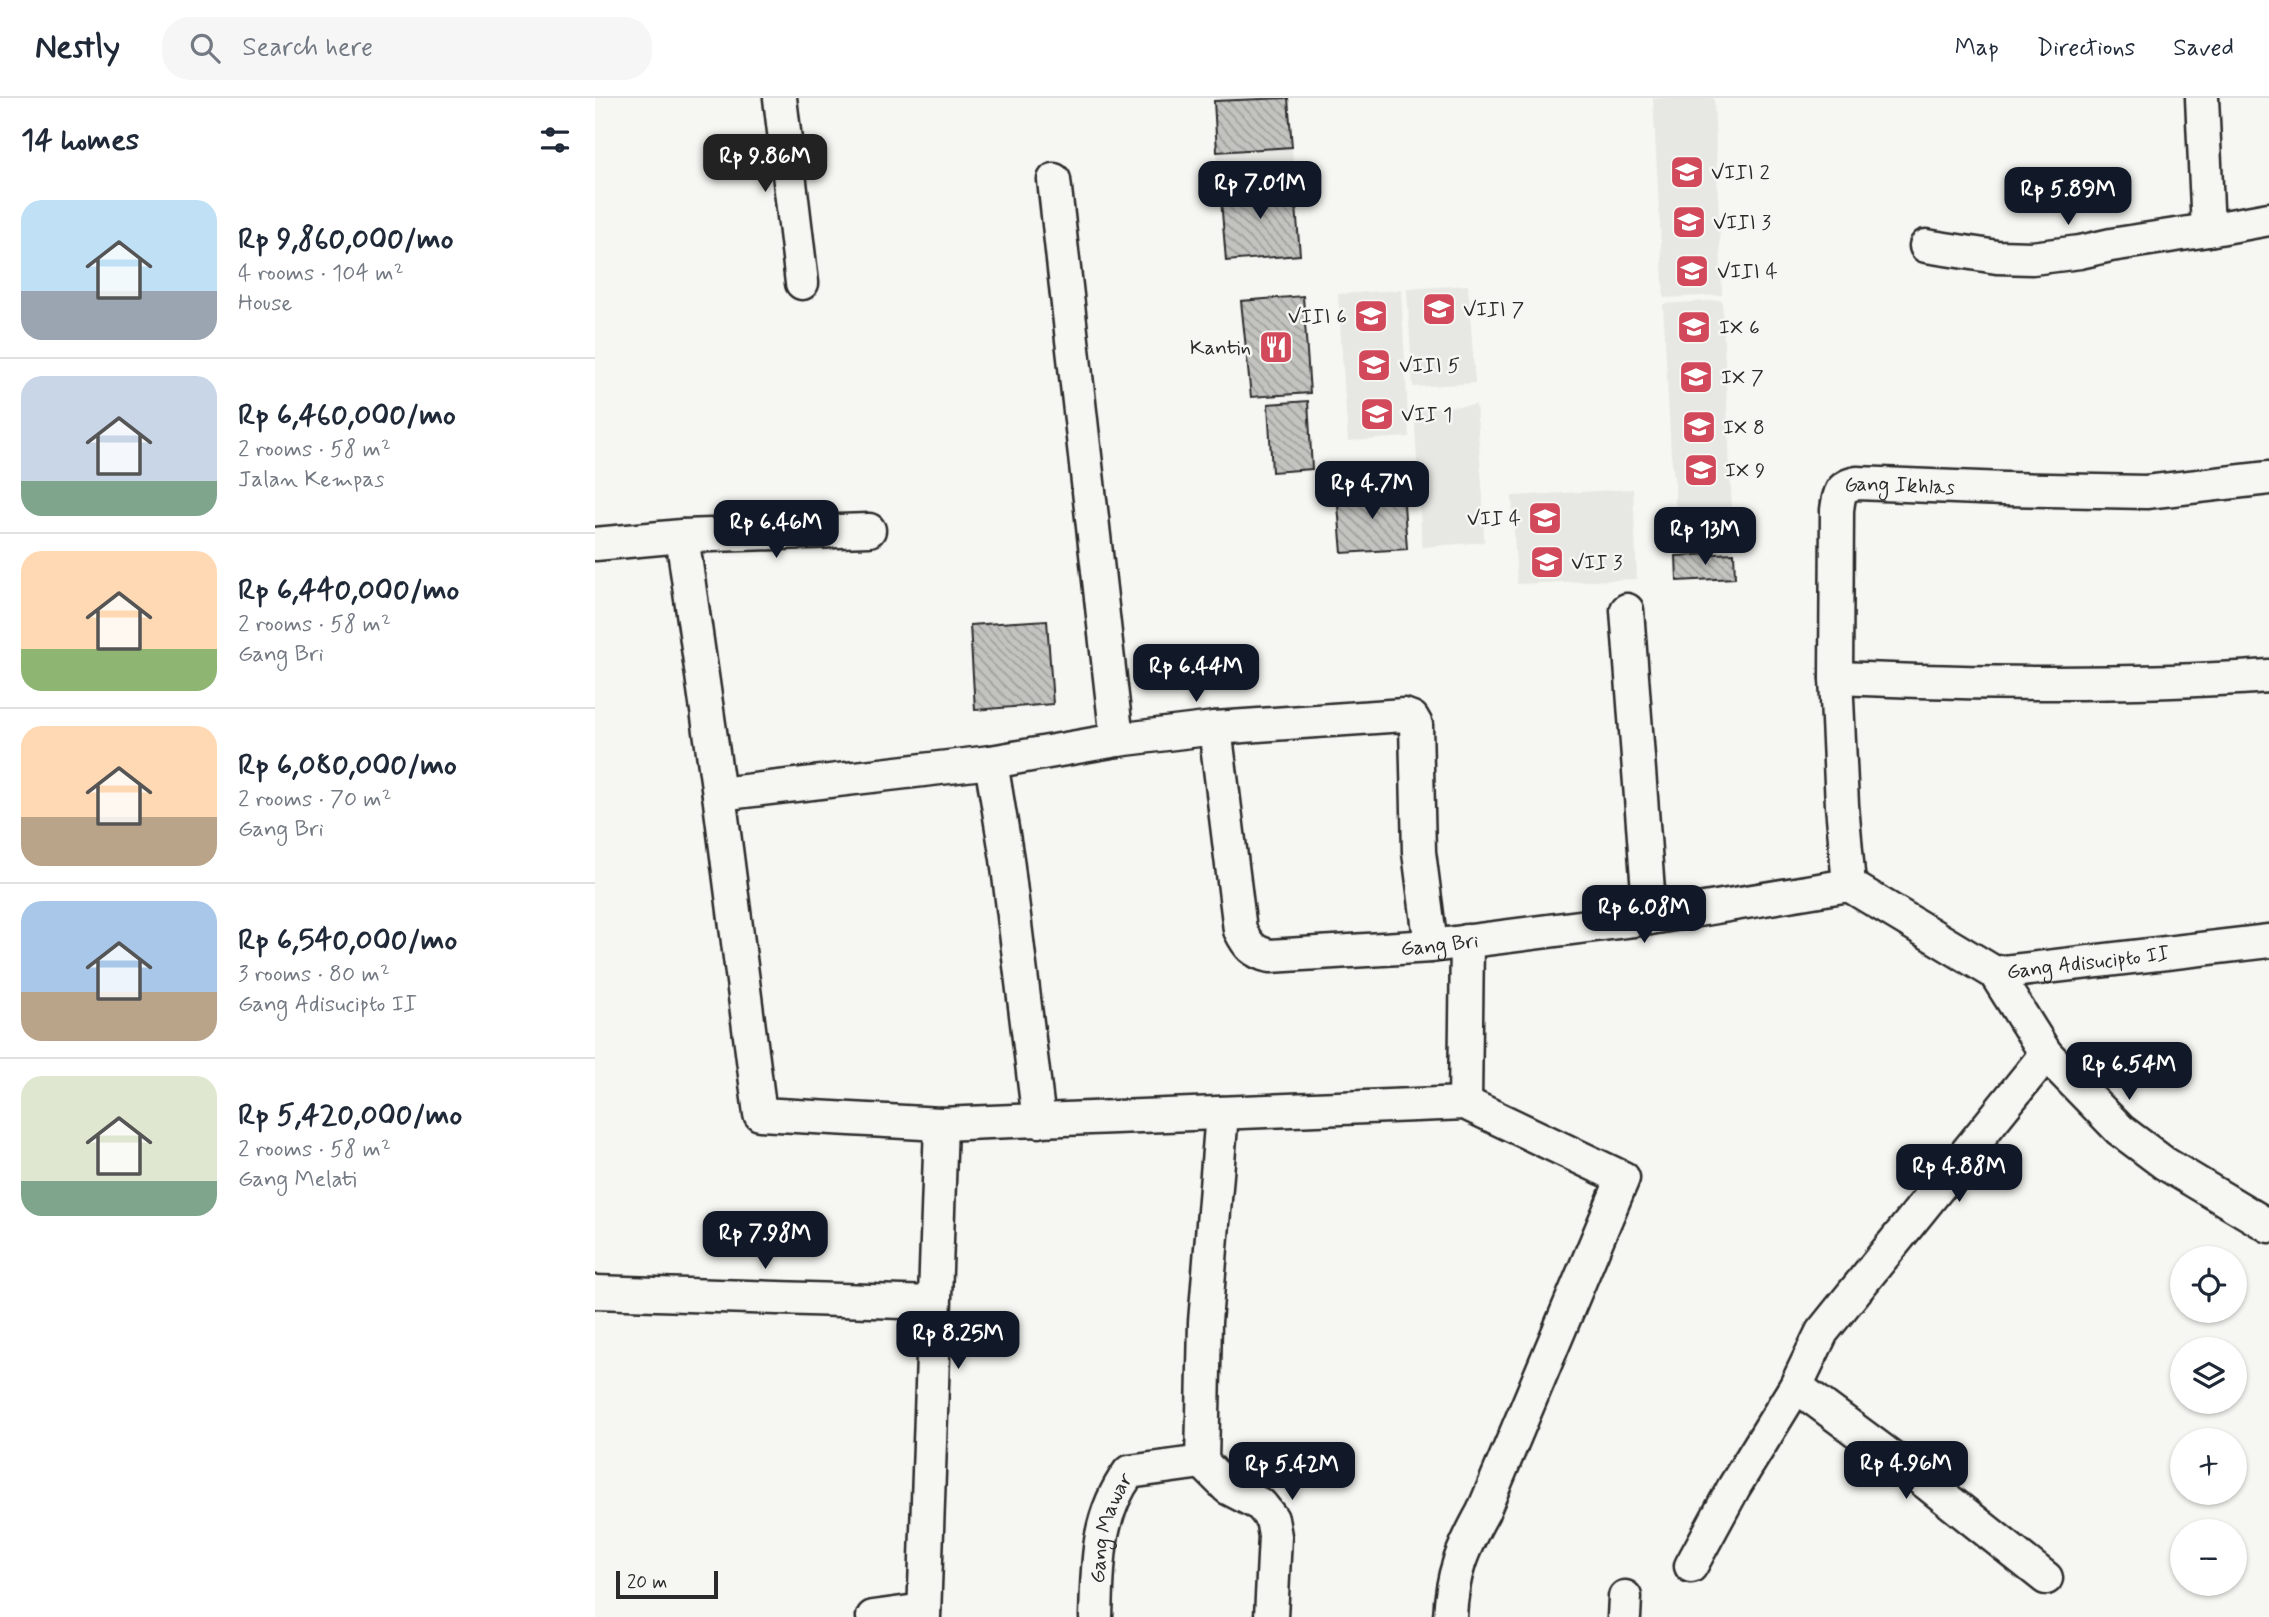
<!DOCTYPE html>
<html lang="en">
<head>
<meta charset="utf-8">
<style>
  body { margin:0; font-family:Mynerve,sans-serif; background:#f6f6f7; color:#1f2937; height:100vh; display:flex; flex-direction:column; font-size:26px; white-space:nowrap }
  * { box-sizing:border-box; margin:0 }
  p { font-size:23px; color:#747a83 }
  .icon { flex:none; width:38px; height:38px; fill:none; stroke:currentColor; stroke-width:2; stroke-linecap:round; stroke-linejoin:round }
  .map { position:relative; flex:1; overflow:hidden }
  .side { display:flex; flex-direction:column; background:#fff; width:595px }
  .side>* { flex:none }
  .tools { position:absolute; left:1575px; top:1148px; display:grid; gap:14px }
  .tools a { display:grid; place-items:center; width:77px; height:77px; border-radius:50%; background:#fff; box-shadow:0 2px 5px #0004; font-size:35px }
  .scale { position:absolute; left:21px; bottom:18px; width:102px; box-sizing:border-box; padding-left:7px; border:4px solid #2b2b2b; border-top:0; font-size:19px; line-height:24px; white-space:nowrap; color:#2b2b2b; -webkit-text-stroke:5px #f6f6f2; paint-order:stroke }
  .price { position:absolute; translate:-50% -60px; padding:0 16px; border-radius:14px; background:#111827; color:#fff; font-size:23px; line-height:46px; filter:drop-shadow(0 2px 4px #0008) }
  .price::after { content:''; position:absolute; left:50%; top:42px; width:21px; height:16px; margin-left:-10px; background:inherit; clip-path:polygon(0 0,100% 0,50% 100%) }
  .price.selected { background:#222; color:#fff }
  ul { padding:0; list-style:none }
  li { display:flex; align-items:center; gap:21px; height:175px; padding:0 21px }
  li+li { border-top:2px solid #e0e1e3 }
  li span { display:grid; place-items:center; flex:none; width:196px; height:140px; border-radius:21px; color:#555 }
  li>.icon { margin-inline-start:auto }
  span .icon { width:84px; height:84px; fill:#fffc; stroke-width:1 }
  li b { font-size:30px }
  h2 { display:flex; justify-content:space-between; align-items:center; height:84px; padding:0 21px; font-size:30px }
  header { display:flex; align-items:center; gap:42px; box-sizing:border-box; height:98px; padding:0 35px; background:#fff; border-bottom:2px solid #e0e1e3 }
  header strong { font-size:33px }
  nav { display:flex; gap:38px; margin-inline-start:auto; font-size:24px }
  .search { width:490px; height:63px; background:#f6f6f7; display:flex; align-items:center; gap:18px; box-sizing:border-box; padding:0 24px; border-radius:28px; color:#747a83; font-size:26px }
  main { display:flex; flex:1; min-height:0 }
  .map>svg:first-child { display:block }
  .built { fill:#e7e7e3 }
  .building { fill:url(#building-back-hatch); stroke:#2b2b2b; stroke-width:2 }
  .lines { fill:none; stroke-linecap:round; stroke-linejoin:round }
  .minor-casing { stroke:#2b2b2b; stroke-width:37 }
  .minor { stroke:#f6f6f2; stroke-width:32 }
  .labels { text-anchor:middle; stroke-width:5; stroke-linejoin:round; paint-order:stroke }
  .poi-label { font-size:21px; fill:#2b2b2b; stroke:#f6f6f2; text-anchor:start }
  .street-label { font-size:21px; fill:#2b2b2b; stroke:#f6f6f2 }
</style>
</head>
<body>
<header>
<strong>Nestly</strong>
<div class="search"><svg class="icon" aria-label="search" viewBox="0 0 24 24"><circle cx="10" cy="10" r="6"/><path d="M15 15l6 6"/></svg>Search here</div>
<nav><a>Map</a><a>Directions</a><a>Saved</a></nav>
</header>
<main>
<section class="side">
<h2>14 homes<svg class="icon" aria-label="filters" viewBox="0 0 24 24"><path d="M4 7h16M4 17h16"/><circle cx="9" cy="7" r="2"/><circle cx="15" cy="17" r="2"/></svg></h2>
<ul>
<li><span style="background:linear-gradient(#bfe0f5 65%,#9aa5b1 0)"><svg class="icon" aria-label="home" viewBox="0 0 24 24"><path d="M3 11l9-7 9 7M6 9v11h12V9"/></svg></span><div><b>Rp 9,860,000/mo</b><p>4 rooms · 104 m²</p><p>House</p></div></li>
<li><span style="background:linear-gradient(#c9d6e8 75%,#7fa58c 0)"><svg class="icon" aria-label="home" viewBox="0 0 24 24"><path d="M3 11l9-7 9 7M6 9v11h12V9"/></svg></span><div><b>Rp 6,460,000/mo</b><p>2 rooms · 58 m²</p><p>Jalan Kempas</p></div></li>
<li><span style="background:linear-gradient(#ffd9b3 70%,#8fb573 0)"><svg class="icon" aria-label="home" viewBox="0 0 24 24"><path d="M3 11l9-7 9 7M6 9v11h12V9"/></svg></span><div><b>Rp 6,440,000/mo</b><p>2 rooms · 58 m²</p><p>Gang Bri</p></div></li>
<li><span style="background:linear-gradient(#ffd9b3 65%,#b9a48a 0)"><svg class="icon" aria-label="home" viewBox="0 0 24 24"><path d="M3 11l9-7 9 7M6 9v11h12V9"/></svg></span><div><b>Rp 6,080,000/mo</b><p>2 rooms · 70 m²</p><p>Gang Bri</p></div></li>
<li><span style="background:linear-gradient(#a9c7e8 65%,#b9a48a 0)"><svg class="icon" aria-label="home" viewBox="0 0 24 24"><path d="M3 11l9-7 9 7M6 9v11h12V9"/></svg></span><div><b>Rp 6,540,000/mo</b><p>3 rooms · 80 m²</p><p>Gang Adisucipto II</p></div></li>
<li><span style="background:linear-gradient(#dfe7d0 75%,#7fa58c 0)"><svg class="icon" aria-label="home" viewBox="0 0 24 24"><path d="M3 11l9-7 9 7M6 9v11h12V9"/></svg></span><div><b>Rp 5,420,000/mo</b><p>2 rooms · 58 m²</p><p>Gang Melati</p></div></li>
</ul>
</section>
<div class="map">
<svg width="1674" height="1519" viewBox="0 0 1674 1519">
  <defs>
    <pattern id="building-back-hatch" width="6" height="6" patternUnits="userSpaceOnUse" patternTransform="scale(1.75)"><rect width="6" height="6" fill="#c3c3c0"/><path d="M-1 5l2 2M0 0l6 6M5-1l2 2" fill="none" stroke="#9f9f9c"/></pattern>
  </defs>
  <rect width="100%" height="100%" fill="#f6f6f2"/>
  <filter id="ink" filterUnits="userSpaceOnUse"><feTurbulence type="fractalNoise" baseFrequency=".0143" numOctaves="2"/><feDisplacementMap in="SourceGraphic" scale="14" xChannelSelector="R" yChannelSelector="G"/><feConvolveMatrix kernelMatrix="1 2 1 2 8 2 1 2 1" color-interpolation-filters="sRGB"/></filter>
  <g filter="url(#ink)">
    <path class="built" d="M1058,0H1119L1127,197L1069,200Z
      M697,49L699,84L625,89L622,54Z
      M873,187L880,285L818,289L812,191Z
      M806,192L814,339L753,343L743,196Z
      M1127,202L1139,455L1081,458L1080,387L1076,356L1068,206Z
      M881,307L888,400L889,444L827,449L819,311Z
      M1038,391L1042,481L922,486L917,398Z"/>
    <path class="building" d="M693,0L697,49L622,54L619,3Z
      M699,84L705,157L631,163L625,89Z
      M708,198L715,295L656,299L646,203Z
      M713,303L717,371L677,374L673,306Z
      M808,391L812,451L747,455L742,396Z
      M1139,455L1140,480L1082,483L1081,458Z
      M452,522L458,606L380,612L375,527Z"/>
    <g class="lines">
      <g class="minor-casing">
        <g id="minor">
          <path d="M185,0L207,185"/>
          <path d="M1607,0L1613,132L1674,121"/>
          <path d="M459,82L522,642"/>
          <path d="M1331,148L1402,159L1437,160L1485,154L1516,147L1613,132"/>
          <path d="M87,438L124,696L165,1016L346,1026L870,1005L1028,1080L888,1414C867,1452 857,1475 855,1519"/>
          <path d="M0,446L87,438L274,432"/>
          <path d="M1032,512L1055,820"/>
          <path d="M1241,580C1386,586 1529,588 1674,578"/>
          <path id="s1" d="M620,630L645,832C653,848 658,854 675,858L836,848L1055,820L1254,787"/>
          <path d="M396,664L412,761L444,1023"/>
          <path d="M124,696L396,664L522,642L620,630L809,617L817,620L821,627L824,754L836,848"/>
          <path id="s2" d="M1254,787L1247,707L1241,580L1242,412C1244,396 1245,388 1262,385L1409,391L1551,394L1674,380"/>
          <path id="s3" d="M1254,787L1400,875L1674,843"/>
          <path d="M1400,875L1451,956L1525,1032L1569,1065L1674,1128"/>
          <path d="M870,1005L872,843"/>
          <path d="M627,1015L610,1224L607,1364L633,1390L666,1407L677,1421L680,1438L676,1519"/>
          <path d="M0,1194L339,1205"/>
          <path d="M1201,1288L1334,1387L1451,1480"/>
          <path d="M1096,1468L1139,1389L1201,1288L1227,1234L1451,956"/>
          <path d="M278,1519L329,1512"/>
          <path d="M329,1519L346,1026"/>
          <path id="s4" d="M501,1519C503,1465 501,1420 534,1374L607,1364"/>
          <path d="M1029,1519L1030,1499"/>
        </g>
      </g>
      <use href="#minor" class="minor"/>
    </g>
  </g>
  <defs>
    <g id="school-square" transform="scale(1.75)"><rect x="-9" y="-9" width="18" height="18" rx="4" fill="#d1495b" stroke="#f6f6f2"/><path d="M0-5L7-2L0 1L-7-2ZM-4 1L0 2.5L4 1V4Q0 6-4 4Z" fill="#fff"/></g>
    <g id="restaurant-square" transform="scale(1.75)"><rect x="-9" y="-9" width="18" height="18" rx="4" fill="#d1495b" stroke="#f6f6f2"/><path d="M-5-6h1v4h1v-4h1v4h1v-4h1v5L-1.5 .5V6h-2V.5L-5-1ZM5-6V6H3V1.5H1.5Q1.5-4 5-6Z" fill="#fff"/></g>
  </defs>
  <g fill-rule="evenodd">
    <use href="#school-square" x="1092" y="74"/>
    <use href="#school-square" x="1094" y="124"/>
    <use href="#school-square" x="1097" y="173"/>
    <use href="#school-square" x="844" y="211"/>
    <use href="#school-square" x="776" y="218"/>
    <use href="#school-square" x="1099" y="229"/>
    <use href="#restaurant-square" x="681" y="249"/>
    <use href="#school-square" x="779" y="267"/>
    <use href="#school-square" x="1101" y="279"/>
    <use href="#school-square" x="782" y="316"/>
    <use href="#school-square" x="1104" y="329"/>
    <use href="#school-square" x="1106" y="372"/>
    <use href="#school-square" x="950" y="420"/>
    <use href="#school-square" x="952" y="464"/>
  </g>
  <g class="labels">
    <g class="poi-label">
      <text x="1116" y="81">VIII 2</text>
      <text x="1118" y="131">VIII 3</text>
      <text x="1122" y="180">VIII 4</text>
      <text x="868" y="218">VIII 7</text>
      <text x="752" y="225" text-anchor="end">VIII 6</text>
      <text x="1124" y="236">IX 6</text>
      <text x="656" y="256" text-anchor="end">Kantin</text>
      <text x="804" y="274">VIII 5</text>
      <text x="1126" y="286">IX 7</text>
      <text x="806" y="323">VII 1</text>
      <text x="1128" y="336">IX 8</text>
      <text x="1130" y="379">IX 9</text>
      <text x="926" y="427" text-anchor="end">VII 4</text>
      <text x="976" y="471">VII 3</text>
    </g>
    <g class="street-label">
      <text dy="7" stroke="none"><textPath href="#s2" startOffset="455">Gang Ikhlas</textPath></text>
      <text dy="7" stroke="none"><textPath href="#s1" startOffset="415">Gang Bri</textPath></text>
      <text dy="7" stroke="none"><textPath href="#s3" startOffset="264">Gang Adisucipto II</textPath></text>
      <text dy="7" stroke="none"><textPath href="#s4" startOffset="91">Gang Mawar</textPath></text>
    </g>
  </g>
</svg>
<div class="tools">
<a><svg class="icon" aria-label="locate" viewBox="0 0 24 24"><circle cx="12" cy="12" r="6"/><path d="M12 2v4M12 18v4M2 12h4M18 12h4"/></svg></a>
<a><svg class="icon" aria-label="layers" viewBox="0 0 24 24"><path d="M12 4l9 5-9 5-9-5zM3 14l9 5 9-5"/></svg></a>
<a>+</a>
<a>−</a>
</div>
<div class="scale">20 m</div>
<b class="price selected" style="left:170px;top:96px">Rp 9.86M</b>
<b class="price" style="left:665px;top:123px">Rp 7.01M</b>
<b class="price" style="left:1473px;top:129px">Rp 5.89M</b>
<b class="price" style="left:777px;top:423px">Rp 4.7M</b>
<b class="price" style="left:181px;top:462px">Rp 6.46M</b>
<b class="price" style="left:1110px;top:469px">Rp 13M</b>
<b class="price" style="left:601px;top:606px">Rp 6.44M</b>
<b class="price" style="left:1049px;top:847px">Rp 6.08M</b>
<b class="price" style="left:1534px;top:1004px">Rp 6.54M</b>
<b class="price" style="left:1364px;top:1106px">Rp 4.88M</b>
<b class="price" style="left:170px;top:1173px">Rp 7.98M</b>
<b class="price" style="left:363px;top:1273px">Rp 8.25M</b>
<b class="price" style="left:1311px;top:1403px">Rp 4.96M</b>
<b class="price" style="left:697px;top:1404px">Rp 5.42M</b>
</div>
</main>
</body>
</html>
